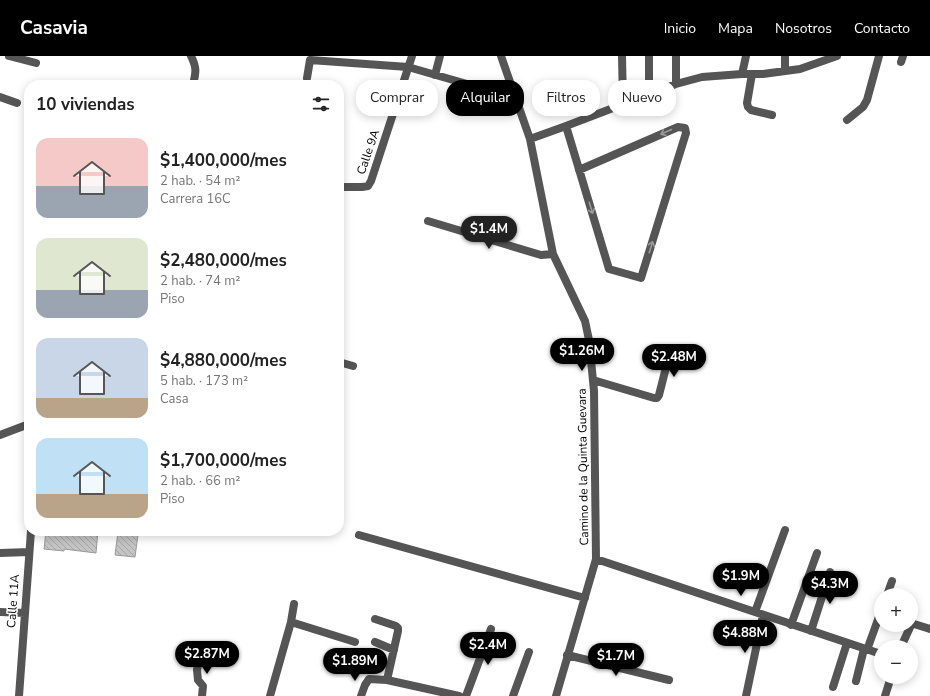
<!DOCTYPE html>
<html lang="es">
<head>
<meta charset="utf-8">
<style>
  body { margin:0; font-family:"Nunito Sans",sans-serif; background:#f2f2f2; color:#222; height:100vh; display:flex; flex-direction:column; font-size:15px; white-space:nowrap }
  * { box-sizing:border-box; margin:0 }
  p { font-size:13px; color:#767676 }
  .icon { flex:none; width:22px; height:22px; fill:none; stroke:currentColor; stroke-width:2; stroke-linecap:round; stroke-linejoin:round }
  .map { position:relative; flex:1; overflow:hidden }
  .side { position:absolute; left:24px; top:24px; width:320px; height:456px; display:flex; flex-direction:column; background:#fff; border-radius:16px; box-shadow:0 2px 10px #0003 }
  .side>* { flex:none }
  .guide { position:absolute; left:356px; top:24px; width:380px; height:36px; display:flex; gap:8px }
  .tools { position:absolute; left:874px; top:532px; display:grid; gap:8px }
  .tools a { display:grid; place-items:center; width:44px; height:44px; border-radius:50%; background:#fff; box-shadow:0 2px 10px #0003; font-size:20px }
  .price { position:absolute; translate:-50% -34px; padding:0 9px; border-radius:14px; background:#000; color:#fff; font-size:13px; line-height:26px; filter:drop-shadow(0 1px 2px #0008) }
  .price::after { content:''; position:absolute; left:50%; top:24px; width:12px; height:9px; margin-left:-6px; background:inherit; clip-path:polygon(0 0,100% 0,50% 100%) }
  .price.on { background:#222; color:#fff }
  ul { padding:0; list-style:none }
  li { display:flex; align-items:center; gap:12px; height:100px; padding:0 12px }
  li span { display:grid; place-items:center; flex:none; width:112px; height:80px; border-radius:12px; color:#555 }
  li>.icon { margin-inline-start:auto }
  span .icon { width:48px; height:48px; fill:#fffc; stroke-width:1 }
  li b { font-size:17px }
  h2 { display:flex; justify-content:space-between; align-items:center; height:48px; padding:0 12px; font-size:17px }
  .pill { padding:0 14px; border-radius:16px; background:#fff; box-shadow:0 2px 10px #0003; font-size:14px; line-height:36px }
  .pill.on { background:#000; color:#fff }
  header { display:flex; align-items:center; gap:24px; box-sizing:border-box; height:56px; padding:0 20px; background:#000; color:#fff }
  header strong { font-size:19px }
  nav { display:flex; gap:22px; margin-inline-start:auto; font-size:14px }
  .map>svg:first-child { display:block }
  .building { fill:url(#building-back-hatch); stroke:#999 }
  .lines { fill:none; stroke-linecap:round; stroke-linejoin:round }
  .minor { stroke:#555; stroke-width:8 }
  .oneway { stroke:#999 }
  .labels { text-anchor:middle; stroke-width:3; stroke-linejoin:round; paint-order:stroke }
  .street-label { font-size:12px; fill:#000; stroke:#fff }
</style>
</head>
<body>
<header>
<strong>Casavia</strong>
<nav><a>Inicio</a><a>Mapa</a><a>Nosotros</a><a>Contacto</a></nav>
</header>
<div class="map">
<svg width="930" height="640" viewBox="0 0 930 640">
  <defs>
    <pattern id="building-back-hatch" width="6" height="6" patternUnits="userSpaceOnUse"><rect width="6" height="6" fill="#c4c4c4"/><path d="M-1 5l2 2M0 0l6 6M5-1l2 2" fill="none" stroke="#a7a7a7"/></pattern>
  </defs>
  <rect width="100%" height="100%" fill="#fff"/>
  <path class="building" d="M46,475H98L96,497L64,493V495L44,493Z
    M118,476L138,479L135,501L115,499Z"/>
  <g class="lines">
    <path class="minor" d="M9,0L36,7
      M191,0C197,12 196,16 193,29
      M501,0L530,83L553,198L585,265L589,284L594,335L596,503L556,640
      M622,0L623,48
      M901,6L903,0
      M785,15V0
      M742,18L746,0
      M752,18L747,47L748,51L751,54L772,59
      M435,19L440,0
      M307,22L310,4L408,11L474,30
      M676,28V0
      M649,38V0
      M0,41L17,47
      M847,64L863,51L867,44L879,0
      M566,70L609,213L641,222L686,77L685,72L678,71L579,114
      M530,83L566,70L676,28L702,21L742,18H763L800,13L837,0
      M339,131H362L368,130L371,125L412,0
      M428,165L541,199L553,198
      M339,306L353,310
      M593,324L654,342H657L659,339L671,292
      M0,379L29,368
      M359,479L585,542
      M0,497L29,496
      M596,503L881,598
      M887,539L892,525
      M0,556L25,557
      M755,556L785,474
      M375,563L396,570L398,572V575L387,624
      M291,566L355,586
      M791,569L817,497
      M911,569L914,568L930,573
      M811,575L830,516
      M375,586L394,594
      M901,591L911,569
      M201,592L197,614L198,624L203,630L202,640
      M867,594L881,555
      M567,599L669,624
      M856,625L864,593
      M833,631L847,587
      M19,640L31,475
      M270,640L291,566L294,548
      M361,640L365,629L369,623L387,624L459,640
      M466,640L491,573
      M513,640L529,596
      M746,640L763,559
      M885,640L891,621"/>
  </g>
  <defs><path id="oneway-shaft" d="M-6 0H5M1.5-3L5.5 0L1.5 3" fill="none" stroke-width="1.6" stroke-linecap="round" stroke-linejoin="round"/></defs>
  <g class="oneway">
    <use href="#oneway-shaft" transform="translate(666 76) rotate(156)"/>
    <use href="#oneway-shaft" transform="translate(591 152) rotate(73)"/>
    <use href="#oneway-shaft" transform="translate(651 191) rotate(-73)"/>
  </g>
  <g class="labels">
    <g class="street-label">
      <text transform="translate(368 96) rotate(-71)" y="4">Calle 9A</text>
      <text transform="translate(583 411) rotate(-91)" y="4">Camino de la Quinta Guevara</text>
      <text transform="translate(13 545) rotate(-86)" y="4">Calle 11A</text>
    </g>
  </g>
</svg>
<div class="tools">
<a>+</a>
<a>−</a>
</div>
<b class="price on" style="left:489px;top:194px">$1.4M</b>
<b class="price" style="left:582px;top:316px">$1.26M</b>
<b class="price" style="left:674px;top:322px">$2.48M</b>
<b class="price" style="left:741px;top:541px">$1.9M</b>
<b class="price" style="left:830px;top:549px">$4.3M</b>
<b class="price" style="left:745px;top:598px">$4.88M</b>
<b class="price" style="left:488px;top:610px">$2.4M</b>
<b class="price" style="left:207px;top:619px">$2.87M</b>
<b class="price" style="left:616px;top:621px">$1.7M</b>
<b class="price" style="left:355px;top:626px">$1.89M</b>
<div class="guide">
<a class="pill">Comprar</a>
<a class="pill on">Alquilar</a>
<a class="pill">Filtros</a>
<a class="pill">Nuevo</a>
</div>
<section class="side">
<h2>10 viviendas<svg class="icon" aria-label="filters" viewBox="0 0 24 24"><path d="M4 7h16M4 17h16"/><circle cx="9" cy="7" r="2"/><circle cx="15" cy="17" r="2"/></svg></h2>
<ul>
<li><span style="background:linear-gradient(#f6c9c9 60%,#9aa5b1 0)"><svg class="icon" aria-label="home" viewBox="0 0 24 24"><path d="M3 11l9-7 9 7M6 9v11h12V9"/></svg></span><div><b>$1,400,000/mes</b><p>2 hab. · 54 m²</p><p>Carrera 16C</p></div></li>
<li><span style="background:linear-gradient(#dfe7d0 65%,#9aa5b1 0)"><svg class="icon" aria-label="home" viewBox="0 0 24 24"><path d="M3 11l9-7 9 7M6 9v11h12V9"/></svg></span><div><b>$2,480,000/mes</b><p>2 hab. · 74 m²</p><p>Piso</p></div></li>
<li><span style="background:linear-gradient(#c9d6e8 75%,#b9a48a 0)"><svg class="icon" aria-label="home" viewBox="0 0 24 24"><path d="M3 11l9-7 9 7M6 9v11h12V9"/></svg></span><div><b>$4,880,000/mes</b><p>5 hab. · 173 m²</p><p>Casa</p></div></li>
<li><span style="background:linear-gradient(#bfe0f5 70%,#b9a48a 0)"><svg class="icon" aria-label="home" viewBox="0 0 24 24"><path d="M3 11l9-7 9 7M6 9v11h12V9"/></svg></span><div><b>$1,700,000/mes</b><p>2 hab. · 66 m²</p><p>Piso</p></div></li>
</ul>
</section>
</div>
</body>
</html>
